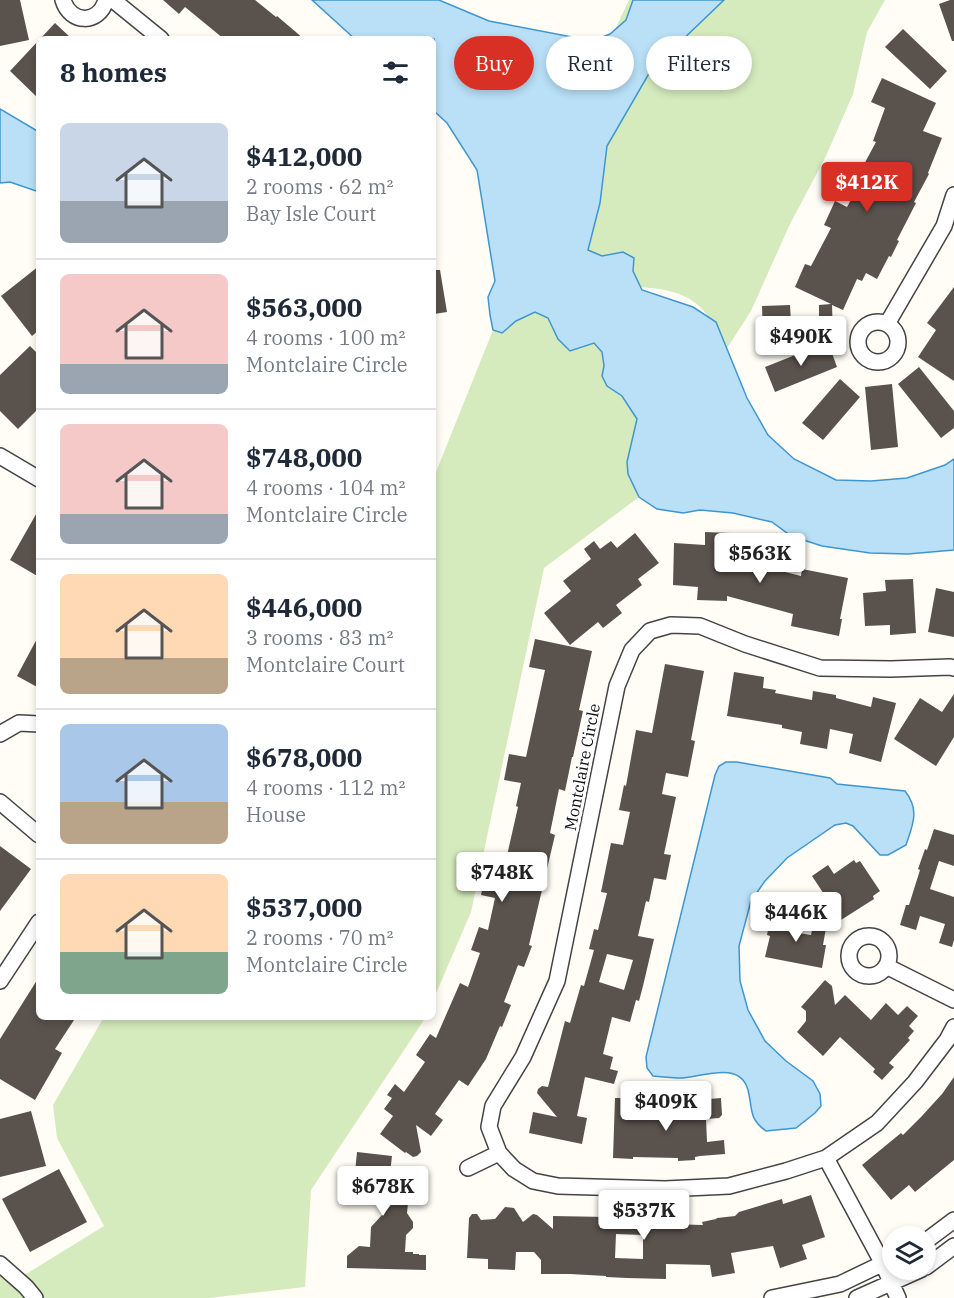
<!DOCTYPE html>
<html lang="en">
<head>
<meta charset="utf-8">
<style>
  body { margin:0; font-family:"IBM Plex Serif",serif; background:#f2f2f3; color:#1f2937; height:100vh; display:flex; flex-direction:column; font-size:22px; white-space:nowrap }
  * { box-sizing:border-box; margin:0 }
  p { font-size:20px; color:#747a83 }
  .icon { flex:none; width:33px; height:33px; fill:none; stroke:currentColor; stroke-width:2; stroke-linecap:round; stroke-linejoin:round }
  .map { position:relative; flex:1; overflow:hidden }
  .details { position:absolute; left:36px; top:36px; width:400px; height:984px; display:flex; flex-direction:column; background:#fff; border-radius:9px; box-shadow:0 3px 9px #0003 }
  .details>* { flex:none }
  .top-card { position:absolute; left:454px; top:36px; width:410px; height:54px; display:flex; gap:12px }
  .fabs { position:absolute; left:882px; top:1226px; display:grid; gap:12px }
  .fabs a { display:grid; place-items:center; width:54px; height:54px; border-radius:50%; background:#fff; box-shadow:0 3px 9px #0003; font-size:30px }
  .price { position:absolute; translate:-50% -51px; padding:0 14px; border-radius:6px; background:#fff; color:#222; font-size:20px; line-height:39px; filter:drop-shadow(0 2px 3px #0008) }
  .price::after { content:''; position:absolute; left:50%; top:36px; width:18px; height:14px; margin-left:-9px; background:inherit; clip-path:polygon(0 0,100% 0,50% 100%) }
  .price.active { background:#d93025; color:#fff }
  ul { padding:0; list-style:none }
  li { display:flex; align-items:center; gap:18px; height:150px; padding:0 24px }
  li+li { border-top:2px solid #e0e1e3 }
  li span { display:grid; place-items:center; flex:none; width:168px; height:120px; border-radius:9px; color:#555 }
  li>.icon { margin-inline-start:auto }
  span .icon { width:72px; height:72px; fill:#fffc; stroke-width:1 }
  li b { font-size:26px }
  h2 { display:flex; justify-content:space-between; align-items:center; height:72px; padding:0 24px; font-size:26px }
  .tag { padding:0 21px; border-radius:27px; background:#fff; box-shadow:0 3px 9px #0003; font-size:21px; line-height:54px }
  .tag.active { background:#d93025; color:#fff }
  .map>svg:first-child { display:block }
  .green { fill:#d5ebbd }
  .water { fill:#b9e0f7; stroke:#3f96cf; stroke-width:1.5 }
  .building { fill:#5a524d; fill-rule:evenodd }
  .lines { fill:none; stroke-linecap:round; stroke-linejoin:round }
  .street-casing { stroke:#444; stroke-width:18 }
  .street { stroke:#fff; stroke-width:15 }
  .labels { text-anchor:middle; stroke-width:6; stroke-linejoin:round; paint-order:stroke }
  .street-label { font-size:16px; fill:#111; stroke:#fff }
</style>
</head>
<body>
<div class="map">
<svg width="954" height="1298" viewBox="0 0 954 1298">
  <rect width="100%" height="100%" fill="#fffdf5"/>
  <path class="green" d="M629,0H885L867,32L853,94L826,156L790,224L751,311L724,353C719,338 713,321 703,310C682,286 647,288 618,286L580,348L594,343L602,352L604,366L602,376L607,386L622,396L637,419L628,474L639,497L544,568L471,912L434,998V477L493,330L490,315L495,281Z
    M104,1017H425L422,1023L311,1190L305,1287L209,1298H0V1264L18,1279L104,1226L57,1138L53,1105Z"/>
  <path class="water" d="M312,0H439L489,21L593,41L610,34L626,20L633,0H724L651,70L607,146L600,203L588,250L602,256L623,252L634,258L633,271L642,290L693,307L716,322L747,398L768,435L794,459L836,480L871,481L907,478L945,465L954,459V550L908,554L870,553L822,546L791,536L772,522L733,513L700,510L683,513L657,509L639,497L628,474L627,462L637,419L622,396L607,386L602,376L604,366L602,352L594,343L570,351L558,339L548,318L535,312L516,321L502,333L493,330L490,315L488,297L495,281L477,170L447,123L434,111V39H355Z
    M0,109L39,132V192L10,182L0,183Z
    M726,762H737L830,778L837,784L905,791C920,810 913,824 906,845L888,855H880L853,826L846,823L835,825L787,858L765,881L751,901L739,946L740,981L748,1010L765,1041L786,1061L813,1081L820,1094L821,1106L815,1113L796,1128L766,1131C748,1118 753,1109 748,1090C740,1060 702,1077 682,1078C672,1078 663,1077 653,1076L647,1068L646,1057L715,775L719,766Z"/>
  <path class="building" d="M0,0H20L29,40L0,46Z
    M163,0H255L276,17L277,16L304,39H224L185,7L179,14Z
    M950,0H954V41H952L939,4Z
    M55,23L72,39H40Z
    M903,29L947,71L930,89L885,47Z
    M39,40V99L10,71Z
    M882,78L936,103L923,131L942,138L928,173L929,174L914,202L916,203L897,240L899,241L891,257L889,256L877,279L866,273L862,281L857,279L843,310L832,305L833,336L763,338L762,306L790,305L791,322L819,321V305L831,304L795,287L805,264L811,266L831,228L824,225L835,201L847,207L867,171L862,168L876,142L873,141L885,108L871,102Z
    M39,266V330L32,336L1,296Z
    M434,270H440L447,312L434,314Z
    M954,287V381L918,357L936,330L927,323Z
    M828,342L837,367L775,392L765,367Z
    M30,346L39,355V408L18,429L0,411V375Z
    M919,367L954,411V428L941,438L898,384Z
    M840,379L860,397L823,440L802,423Z
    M892,384L898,447L871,450L865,387Z
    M39,509V577L10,560Z
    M705,532L730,533L729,558L801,576L802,569L848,578L840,619H842L839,636L791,626L793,614L727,596V601L697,600L698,587L673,585L674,543L705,545Z
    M635,533L659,563L638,579L642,585L616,605L622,613L603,628L598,622L570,645L544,613L571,591L563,581L591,559L584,549L594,541L600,549L611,541L617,548Z
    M913,579L916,633L890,635V625L865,626L863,593L886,591L885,580Z
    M936,588L954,592V637L928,632Z
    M39,635V688L17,676Z
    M535,639L592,651L579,710L583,711L573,757H572L565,791L559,789L550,833L555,835L529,945L532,946L524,967L518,965L504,1002L511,1005L502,1027L500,1026L486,1059L468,1086L459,1080L435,1114L443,1120L431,1136L416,1125L421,1152L417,1156L413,1157L406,1152L405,1153L380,1134L393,1116L384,1109L392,1098L387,1095L395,1084L404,1092L425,1062L416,1055L430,1034L436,1038L460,983L468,987L480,953L471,950L479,927L488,930L495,898L481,895L487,869L503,873L518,807L516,806L521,783L504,780L509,754L526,757L545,670L529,667Z
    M665,664L704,671L691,740L695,741L688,777L666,773L662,794L676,797L664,854L671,855L666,880L654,878L649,902L646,901L638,936L654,939L643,986L639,1001L636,1000L630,1022L612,1017L603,1054L613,1057L610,1069L618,1071L614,1084L585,1077L577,1116L587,1118L582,1144L529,1133L533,1112L557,1117L537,1093L538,1089L542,1086L548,1087L565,1021L570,1023L581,985L584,986L594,950L589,949L594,929L598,930L607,893L601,892L611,843L623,845L630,812L619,810L624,785L626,786L636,730L652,733ZM607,954L633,960L624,990L599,982Z
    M734,672L764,677L763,688L776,690L775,693L812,700L813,691L836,695V698L871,707L873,697L896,703L881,762L849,753L853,734L830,729L827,749L800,744L802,732L782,728V725L727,716Z
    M954,694V737L936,766L894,739L920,698L942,712Z
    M934,829L954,835V866L939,861L930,889L954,897V940L952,947L939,943L945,924L920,916L916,930L900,925L906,905H909L920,870L918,869L925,849L927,850Z
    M0,846L31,869L0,911Z
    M854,860L856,863L860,861L880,891L873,896L874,899L841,920L812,876L828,865L834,874Z
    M771,914L790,918L787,931L811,935L814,920L827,922L823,945H826L822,968L765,957L770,936L767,935Z
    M39,977V1017H76L55,1049L62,1053L35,1100L0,1079V1039Z
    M825,980L832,986L835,1005L845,995L871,1020L886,1003L898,1015L907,1006L918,1016L909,1026L914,1031L908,1038L910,1040L889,1063L894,1067L882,1080L873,1072L875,1069L840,1037L823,1056L797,1032L806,1021V1011L801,1007Z
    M954,1077V1160L915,1192L909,1185L891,1200L862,1165L901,1133L903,1135L921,1117L942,1094Z
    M615,1098H633V1112H638V1118L675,1120L673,1102L721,1098L722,1115L719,1118L706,1119L707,1142L724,1140L725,1154L700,1156L695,1157V1160L678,1161V1158L633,1157V1159L613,1158Z
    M31,1111L46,1166L0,1177V1119Z
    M357,1152L392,1156L389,1182L410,1184L407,1213L413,1222V1228L406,1235L405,1252H413V1254H419V1255H426V1270L347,1268V1256L359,1246L370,1247L371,1227L392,1204L346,1199L349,1176L355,1172Z
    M59,1169L87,1222L30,1252L2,1199Z
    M811,1195L825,1237L802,1245L807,1259L780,1268L773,1246L731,1253L735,1273L712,1277L710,1265L666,1264V1279L627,1278L606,1277V1276L570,1274H541V1260L534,1252H516L515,1270L488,1269V1259L467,1258L469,1218L472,1214H477L481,1220L495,1219L505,1207L514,1208L523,1222L533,1214L537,1215L553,1229V1216L607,1217V1226L626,1217L643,1222V1218L665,1219V1224L703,1225L702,1222L716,1219L717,1218L735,1216L739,1212L782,1199L783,1204ZM616,1234L643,1235V1259L615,1258Z"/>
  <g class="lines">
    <g class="street-casing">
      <path id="street" d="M63,0C70,24 99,25 106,0
        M113,0L161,39
        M858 342a20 20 0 1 1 40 0a20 20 0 1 1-40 0Z
        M887,324L944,226L954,195
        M0,456L39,479
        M954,668L950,667L891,669L820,668L745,644L700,626L671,625L650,631L632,650L617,686L557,981L523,1057L493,1106L489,1127L499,1153L514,1169L533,1181L558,1186L665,1189L729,1186L786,1171L826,1158L877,1123L915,1082L947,1040L954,1027
        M0,734L19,723L39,724
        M0,802L39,835
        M849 956a20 20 0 1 1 40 0a20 20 0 1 1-40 0Z
        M886,966L954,1000
        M0,981L39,922
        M826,1158L883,1264L898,1298
        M468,1168L499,1153
        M926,1241L954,1220
        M0,1264L26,1287L35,1298
        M926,1267L954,1246
        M772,1298L840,1284L892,1259
        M857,1298L922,1269"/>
    </g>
    <use href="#street" class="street"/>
  </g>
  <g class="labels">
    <g class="street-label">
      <text transform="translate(582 767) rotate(-79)" y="6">Montclaire Circle</text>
    </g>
  </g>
</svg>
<div class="fabs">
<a><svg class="icon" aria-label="layers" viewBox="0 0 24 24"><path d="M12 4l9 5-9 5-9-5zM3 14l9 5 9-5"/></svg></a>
</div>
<b class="price active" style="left:867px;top:213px">$412K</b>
<b class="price" style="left:801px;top:367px">$490K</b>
<b class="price" style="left:760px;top:584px">$563K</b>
<b class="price" style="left:502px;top:903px">$748K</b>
<b class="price" style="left:796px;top:943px">$446K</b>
<b class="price" style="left:666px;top:1132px">$409K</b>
<b class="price" style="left:383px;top:1217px">$678K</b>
<b class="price" style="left:644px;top:1241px">$537K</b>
<div class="top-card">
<a class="tag active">Buy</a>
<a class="tag">Rent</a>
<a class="tag">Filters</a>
</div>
<section class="details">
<h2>8 homes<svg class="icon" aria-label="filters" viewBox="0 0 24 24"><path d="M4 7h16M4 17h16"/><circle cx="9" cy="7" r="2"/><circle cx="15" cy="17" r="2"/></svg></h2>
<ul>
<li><span style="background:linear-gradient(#c9d6e8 65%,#9aa5b1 0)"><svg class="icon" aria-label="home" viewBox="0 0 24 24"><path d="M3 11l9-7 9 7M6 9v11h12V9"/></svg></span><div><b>$412,000</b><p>2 rooms · 62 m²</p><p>Bay Isle Court</p></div></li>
<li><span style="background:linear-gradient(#f6c9c9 75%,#9aa5b1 0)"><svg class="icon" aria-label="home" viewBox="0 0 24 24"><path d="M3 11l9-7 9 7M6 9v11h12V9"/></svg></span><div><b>$563,000</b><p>4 rooms · 100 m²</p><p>Montclaire Circle</p></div></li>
<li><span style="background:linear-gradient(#f6c9c9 75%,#9aa5b1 0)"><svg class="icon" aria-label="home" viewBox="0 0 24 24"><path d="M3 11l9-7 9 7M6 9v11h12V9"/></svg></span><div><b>$748,000</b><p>4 rooms · 104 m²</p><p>Montclaire Circle</p></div></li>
<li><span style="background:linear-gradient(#ffd9b3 70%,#b9a48a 0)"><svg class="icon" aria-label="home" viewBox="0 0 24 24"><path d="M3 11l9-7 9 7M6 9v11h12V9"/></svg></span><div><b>$446,000</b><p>3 rooms · 83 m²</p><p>Montclaire Court</p></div></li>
<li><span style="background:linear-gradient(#a9c7e8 65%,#b9a48a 0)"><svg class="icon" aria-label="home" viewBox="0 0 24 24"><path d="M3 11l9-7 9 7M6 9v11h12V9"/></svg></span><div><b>$678,000</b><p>4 rooms · 112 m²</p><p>House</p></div></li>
<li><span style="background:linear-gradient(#ffd9b3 65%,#7fa58c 0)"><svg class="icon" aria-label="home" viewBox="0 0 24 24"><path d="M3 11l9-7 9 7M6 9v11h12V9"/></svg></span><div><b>$537,000</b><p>2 rooms · 70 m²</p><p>Montclaire Circle</p></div></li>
</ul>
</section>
</div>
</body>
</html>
